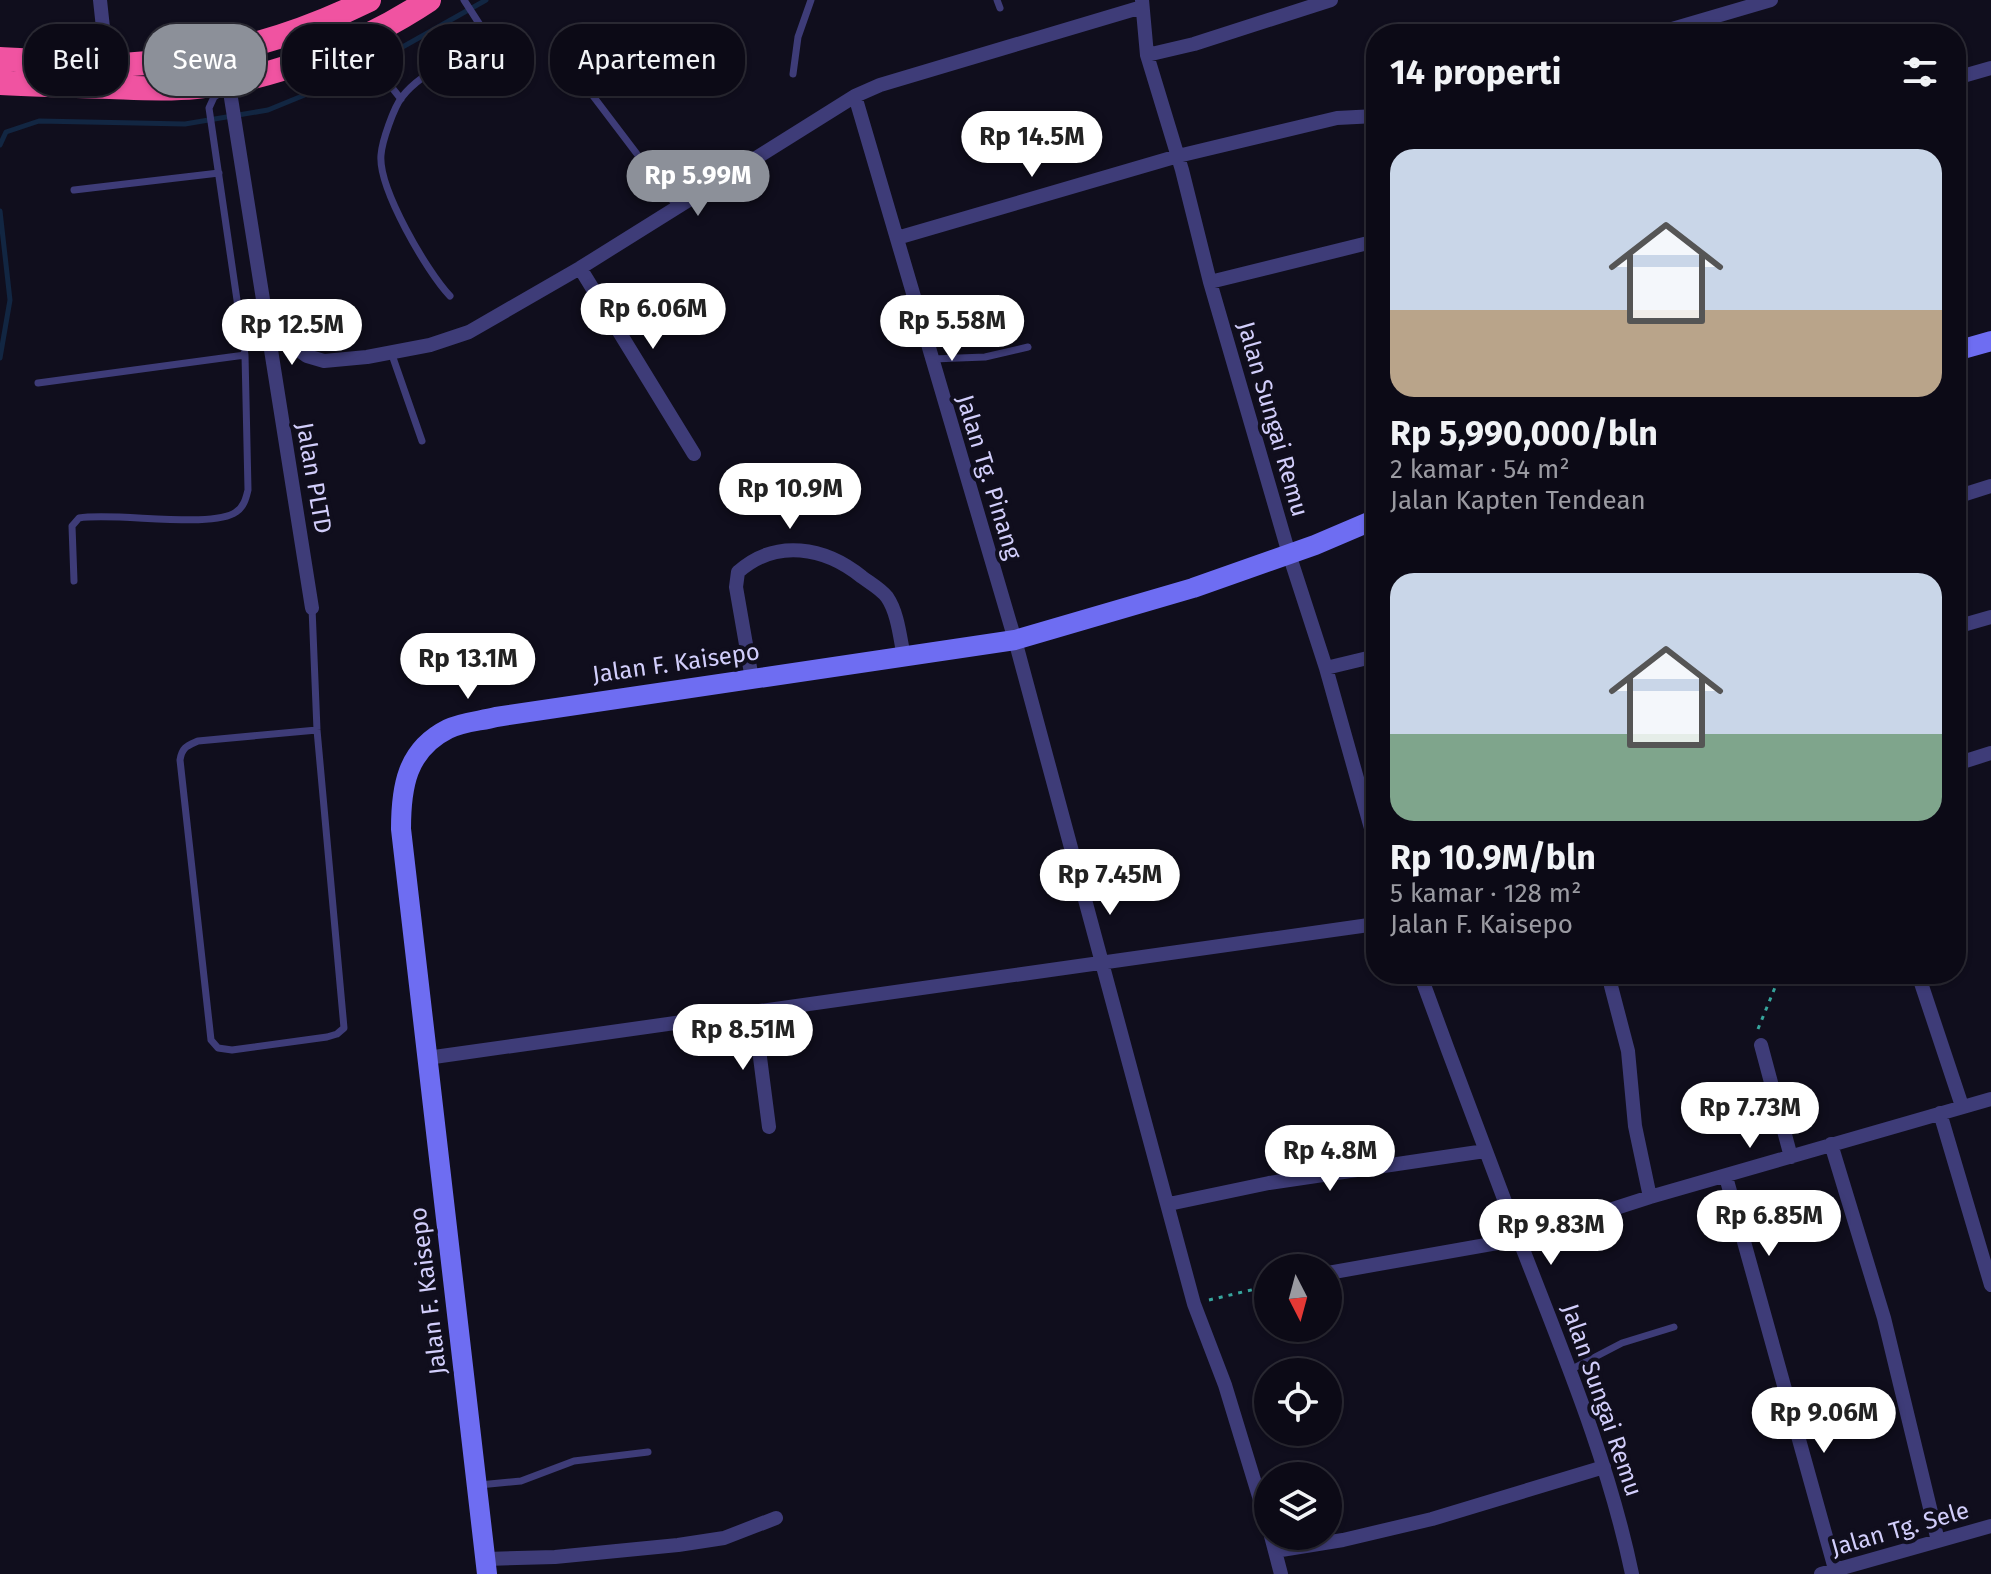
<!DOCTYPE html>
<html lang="id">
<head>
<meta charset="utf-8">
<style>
  body { margin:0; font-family:"Fira Sans",sans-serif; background:#15131f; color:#f1f3f6; height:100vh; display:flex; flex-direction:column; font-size:30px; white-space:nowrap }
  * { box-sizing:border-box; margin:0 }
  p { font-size:26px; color:#9a9aa1 }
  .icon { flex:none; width:44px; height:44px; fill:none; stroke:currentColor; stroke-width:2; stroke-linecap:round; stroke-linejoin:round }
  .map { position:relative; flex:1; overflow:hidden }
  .details { position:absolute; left:1366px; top:24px; width:600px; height:960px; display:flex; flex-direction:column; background:#0c0a16; border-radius:32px; box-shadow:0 2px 6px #0004,0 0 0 2px #2c2b35 }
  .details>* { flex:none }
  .top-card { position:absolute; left:24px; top:24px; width:760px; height:72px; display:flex; gap:16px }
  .needle { width:52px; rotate:174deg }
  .controls { position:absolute; left:1254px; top:1254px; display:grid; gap:16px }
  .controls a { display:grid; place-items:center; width:88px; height:88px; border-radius:50%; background:#0c0a16; box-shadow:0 2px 6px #0004,0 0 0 2px #2c2b35; font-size:40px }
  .price { position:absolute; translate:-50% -68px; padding:0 18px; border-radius:28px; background:#fff; color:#222; font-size:26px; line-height:52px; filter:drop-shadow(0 2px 4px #0008) }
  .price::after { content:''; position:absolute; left:50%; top:48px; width:24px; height:18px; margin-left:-12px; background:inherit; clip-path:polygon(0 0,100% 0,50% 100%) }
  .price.on { background:#8c9099; color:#fff }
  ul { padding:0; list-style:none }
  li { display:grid; align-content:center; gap:16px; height:424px; padding:0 24px }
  li span { display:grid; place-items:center; height:248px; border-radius:24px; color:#555 }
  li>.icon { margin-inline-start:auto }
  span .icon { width:144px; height:144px; fill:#fffc; stroke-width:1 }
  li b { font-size:34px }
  h2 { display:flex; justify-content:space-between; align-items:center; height:96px; padding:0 24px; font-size:34px }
  .tag { padding:0 28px; border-radius:32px; background:#0c0a16; box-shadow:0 2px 6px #0004,0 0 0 2px #2c2b35; font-size:28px; line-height:72px }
  .tag.on { background:#8c9099; color:#fff }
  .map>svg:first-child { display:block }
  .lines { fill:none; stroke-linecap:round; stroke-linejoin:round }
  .stream { stroke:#122642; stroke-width:5 }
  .path { stroke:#37a59d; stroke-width:3; stroke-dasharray:4 6; stroke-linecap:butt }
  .lane { stroke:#3e3c78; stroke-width:7 }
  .street { stroke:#3e3c78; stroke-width:14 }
  .secondary { stroke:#6e6df2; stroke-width:20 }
  .highway { stroke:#f053a1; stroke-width:24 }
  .labels { text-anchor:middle; stroke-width:8; stroke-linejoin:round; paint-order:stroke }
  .street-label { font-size:24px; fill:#d2cefb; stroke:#100e1d }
</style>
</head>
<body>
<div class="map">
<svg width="1991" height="1574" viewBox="0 0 1991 1574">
  <rect width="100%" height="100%" fill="#100e1d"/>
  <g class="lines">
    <path class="stream" d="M0,145L6,132L39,121L185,124L268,110L351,76L486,0
      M0,211L10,300L0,358"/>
    <path class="path" d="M1758,1029L1776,985
      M1209,1300L1268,1286"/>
    <path class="lane" d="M997,0L1000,8
      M363,40L381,74L401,99
      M571,67L678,208
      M793,74L798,37L811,0
      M74,190L219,173
      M450,296C427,272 378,188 381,155C382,141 394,107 402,97C422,71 458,60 481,38L482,28L464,0
      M391,352L422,441
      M933,359L985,357L1028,347
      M38,383L245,355
      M74,581L72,526L79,518C115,512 213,529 236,512C244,507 246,498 248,490L245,355L209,108L214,97L220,93
      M312,608L317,730L344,1028L337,1034L327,1037L232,1050L218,1048L211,1040L180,760C182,747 187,746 198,741L317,730
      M1570,1370L1622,1343L1674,1327
      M479,1485L521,1481L574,1461L648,1452"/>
    <path class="street" d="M100,0L107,65
      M1142,0L1147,55L1182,170L1210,282L1289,554L1326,668L1376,846
      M1655,34L1771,0
      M224,54L312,608
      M1147,55L1194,44L1331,0
      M1956,78L1991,68
      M855,96L1015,640L1194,1304L1225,1385L1268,1526
      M897,238L1178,156L1337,118L1376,116
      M580,268L694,454
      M1210,282L1376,241
      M266,327L307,356L324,361L367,357L430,345L469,332L580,268L855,96L880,85L1142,7
      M1956,497L1991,486
      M1956,627L1991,617
      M1326,668L1376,656
      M752,679L736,587L738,572C776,538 825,547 862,577C870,583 881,589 887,597C898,613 900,638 904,657
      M1956,764L1991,753
      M1420,974C1454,1067 1489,1160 1524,1252C1565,1358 1609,1463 1632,1574
      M1918,974L1962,1106
      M1611,986L1628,1051L1635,1126L1650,1197
      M754,1011L769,1127
      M1761,1045L1791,1157
      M427,1058L1376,924
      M1940,1113L1991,1285
      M1831,1144L1884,1318L1938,1541
      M1726,1177L1835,1569
      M1169,1204L1269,1183L1485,1151
      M1328,1273L1520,1239L1650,1197L1991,1099
      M1271,1536L1281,1574
      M1275,1551L1343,1540L1432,1519L1604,1467
      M486,1559L555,1557L678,1545L724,1538L776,1518
      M1821,1574L1991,1526"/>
    <path class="secondary" d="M1956,351L1991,341
      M487,1574L401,829C401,788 406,750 448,729C462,722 481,721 496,717L1015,640L1193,588L1315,545L1376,519"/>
    <path class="highway" d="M0,59C37,60 74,66 110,65C202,63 287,41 369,0
      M0,83C37,85 73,86 110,87C138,88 167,90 196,87C274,79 363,44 429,0"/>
  </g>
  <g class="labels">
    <g class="street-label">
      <text transform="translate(1273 419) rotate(74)" y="8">Jalan Sungai Remu</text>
      <text transform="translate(989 477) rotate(73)" y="8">Jalan Tg. Pinang</text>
      <text transform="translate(314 478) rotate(80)" y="8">Jalan PLTD</text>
      <text transform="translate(676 663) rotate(-8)" y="8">Jalan F. Kaisepo</text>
      <text transform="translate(428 1291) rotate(-97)" y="8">Jalan F. Kaisepo</text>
      <text transform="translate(1602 1400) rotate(71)" y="8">Jalan Sungai Remu</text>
      <text transform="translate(1900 1529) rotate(-16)" y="8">Jalan Tg. Sele</text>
    </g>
  </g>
</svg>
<div class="controls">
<a><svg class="needle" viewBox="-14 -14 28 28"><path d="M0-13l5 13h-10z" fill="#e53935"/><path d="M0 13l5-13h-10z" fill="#9a9aa1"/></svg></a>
<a><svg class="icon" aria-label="locate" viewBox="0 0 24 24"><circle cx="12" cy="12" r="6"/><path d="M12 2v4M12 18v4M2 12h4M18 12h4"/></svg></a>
<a><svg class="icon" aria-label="layers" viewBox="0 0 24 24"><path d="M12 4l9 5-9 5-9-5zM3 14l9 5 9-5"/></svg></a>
</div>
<b class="price" style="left:1032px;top:179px">Rp 14.5M</b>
<b class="price on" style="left:698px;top:218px">Rp 5.99M</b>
<b class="price" style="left:653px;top:351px">Rp 6.06M</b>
<b class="price" style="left:952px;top:363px">Rp 5.58M</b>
<b class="price" style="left:292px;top:367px">Rp 12.5M</b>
<b class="price" style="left:790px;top:531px">Rp 10.9M</b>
<b class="price" style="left:468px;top:701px">Rp 13.1M</b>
<b class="price" style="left:1110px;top:917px">Rp 7.45M</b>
<b class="price" style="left:743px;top:1072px">Rp 8.51M</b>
<b class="price" style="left:1750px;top:1150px">Rp 7.73M</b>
<b class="price" style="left:1330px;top:1193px">Rp 4.8M</b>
<b class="price" style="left:1769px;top:1258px">Rp 6.85M</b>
<b class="price" style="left:1551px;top:1267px">Rp 9.83M</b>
<b class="price" style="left:1824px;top:1455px">Rp 9.06M</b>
<div class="top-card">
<a class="tag">Beli</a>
<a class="tag on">Sewa</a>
<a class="tag">Filter</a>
<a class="tag">Baru</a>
<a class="tag">Apartemen</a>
</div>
<section class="details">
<h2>14 properti<svg class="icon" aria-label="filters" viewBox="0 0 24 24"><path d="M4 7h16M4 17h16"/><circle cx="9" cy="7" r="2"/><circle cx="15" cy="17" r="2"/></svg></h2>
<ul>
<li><span style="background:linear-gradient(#c9d6e8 65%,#b9a48a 0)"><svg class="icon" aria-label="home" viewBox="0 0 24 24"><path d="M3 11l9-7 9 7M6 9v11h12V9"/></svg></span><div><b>Rp 5,990,000/bln</b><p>2 kamar · 54 m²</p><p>Jalan Kapten Tendean</p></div></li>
<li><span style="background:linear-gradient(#c9d6e8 65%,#7fa58c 0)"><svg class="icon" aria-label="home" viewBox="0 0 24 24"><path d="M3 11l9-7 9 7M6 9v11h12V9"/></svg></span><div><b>Rp 10.9M/bln</b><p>5 kamar · 128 m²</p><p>Jalan F. Kaisepo</p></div></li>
</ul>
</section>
</div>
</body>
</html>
